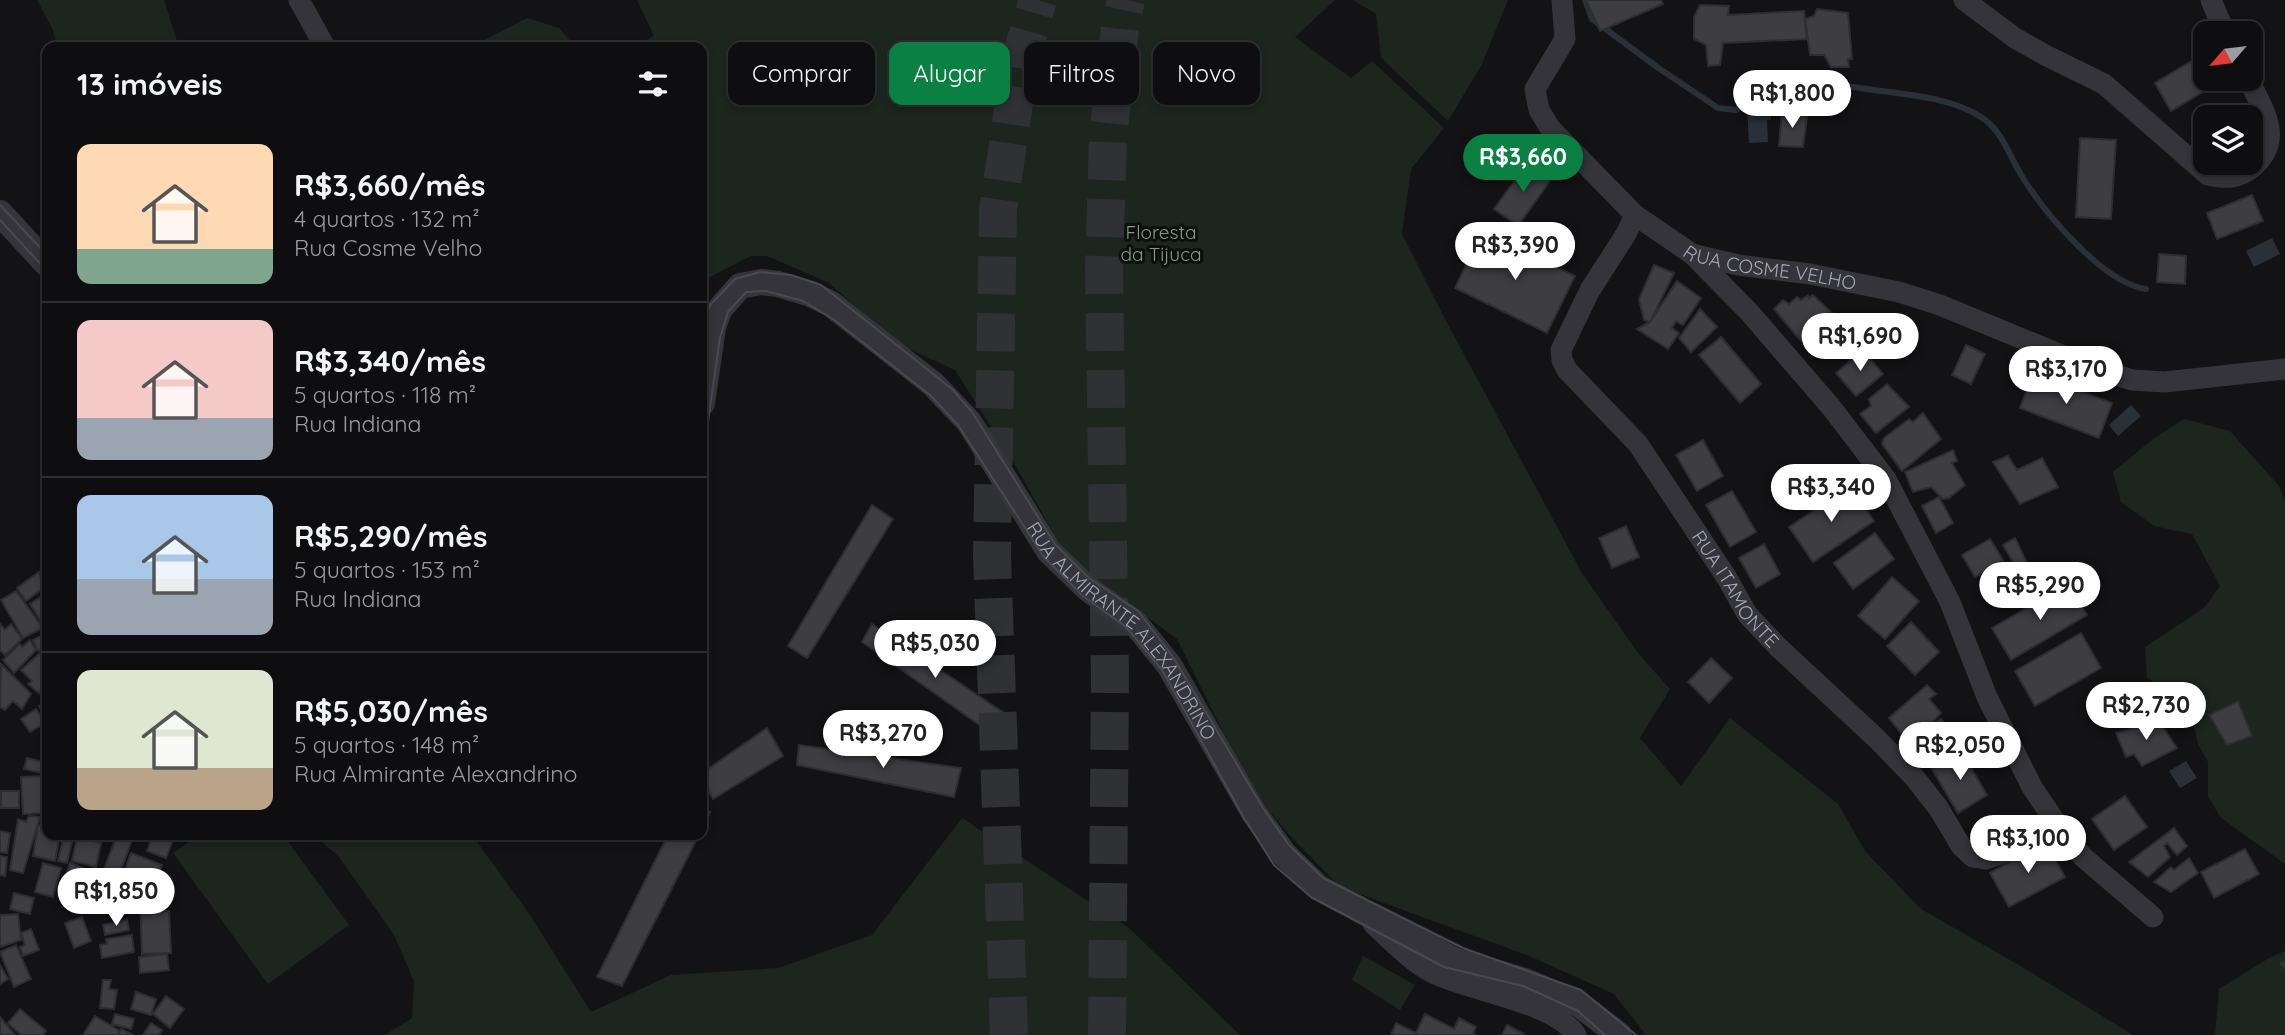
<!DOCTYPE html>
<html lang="pt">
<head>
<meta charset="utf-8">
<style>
  body { margin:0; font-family:Quicksand,sans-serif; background:#171719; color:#f1f3f6; height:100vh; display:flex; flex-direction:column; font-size:26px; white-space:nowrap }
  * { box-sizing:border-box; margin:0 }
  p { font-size:23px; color:#9b9c9f }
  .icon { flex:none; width:38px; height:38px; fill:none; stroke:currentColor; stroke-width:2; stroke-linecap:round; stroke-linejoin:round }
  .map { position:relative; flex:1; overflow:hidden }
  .details { position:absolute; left:42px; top:42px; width:665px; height:798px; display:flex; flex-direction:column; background:#0e0e10; border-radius:14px; box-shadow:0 4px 10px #0003,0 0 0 2px #2e2e30 }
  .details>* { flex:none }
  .guide { position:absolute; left:728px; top:42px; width:665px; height:63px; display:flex; gap:14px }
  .needle { width:46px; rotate:242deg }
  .fabs { position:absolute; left:2193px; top:21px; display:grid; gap:14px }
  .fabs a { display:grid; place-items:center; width:70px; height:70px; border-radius:14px; background:#0e0e10; box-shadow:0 4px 10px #0003,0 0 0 2px #2e2e30; font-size:35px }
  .price { position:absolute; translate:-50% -60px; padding:0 16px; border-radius:24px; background:#fff; color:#222; font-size:23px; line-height:46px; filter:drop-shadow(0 2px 4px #0008) }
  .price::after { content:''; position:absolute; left:50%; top:42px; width:21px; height:16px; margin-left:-10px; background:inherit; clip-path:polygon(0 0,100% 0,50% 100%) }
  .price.current { background:#0b8043; color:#fff }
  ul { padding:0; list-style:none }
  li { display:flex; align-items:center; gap:21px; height:175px; padding:0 35px }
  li+li { border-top:2px solid #2e2e30 }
  li span { display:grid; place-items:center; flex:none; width:196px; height:140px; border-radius:14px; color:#555 }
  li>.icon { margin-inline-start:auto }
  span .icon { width:84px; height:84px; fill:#fffc; stroke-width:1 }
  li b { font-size:30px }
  h2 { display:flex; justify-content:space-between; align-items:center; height:84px; padding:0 35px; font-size:30px }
  .pill { padding:0 24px; border-radius:14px; background:#0e0e10; box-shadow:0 4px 10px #0003,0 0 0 2px #2e2e30; font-size:24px; line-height:63px }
  .pill.current { background:#0b8043; color:#fff }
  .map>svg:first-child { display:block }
  .green { fill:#1d251f }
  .water { fill:#2a3038 }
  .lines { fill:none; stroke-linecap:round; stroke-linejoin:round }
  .stream { stroke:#2a3038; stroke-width:6 }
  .building { fill:#3d3d42; stroke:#2e2d31; stroke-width:2 }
  .motorway-tunnel { stroke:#303135; stroke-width:38; stroke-dasharray:38 19; stroke-linecap:butt }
  .minor { stroke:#34343a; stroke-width:21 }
  .tertiary { stroke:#34343a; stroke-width:26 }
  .tram { stroke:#494a51; stroke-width:2 }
  .labels { text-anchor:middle; stroke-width:6; stroke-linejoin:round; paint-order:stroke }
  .park-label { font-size:19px; fill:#7ca082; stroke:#0e0e10 }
  .street-label { font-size:19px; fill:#a5a8b5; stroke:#0e0e10 }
</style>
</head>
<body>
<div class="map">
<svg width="2285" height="1035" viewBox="0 0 2285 1035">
  <rect width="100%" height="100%" fill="#131315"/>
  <path class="green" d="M37,0H164L179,47H57L53,30Z
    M637,0H1335L1295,37L1351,78L1372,61L1444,128L1411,169L1402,234L1445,319L1582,573L1638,653L1670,689L1640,738L1681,786L1730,718L1838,804L1865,851L1921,909L2024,968L2133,1035H1646L1614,994L1527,955L1340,887L1294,840L1252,791L1177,639L1068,559L1014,463L955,370L898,344L829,283L767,256H751L702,281V47H633L654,36Z
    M1353,0H1508L1482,64L1448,121L1381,58L1376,14Z
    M527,18L559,28L576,47H471Z
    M2184,419L2230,431L2279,486L2285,502V864L2220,817L2208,796V762L2198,744L2191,711L2169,691L2147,678L2145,647L2204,608L2220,586L2192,534L2154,526L2121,502L2113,472L2153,439Z
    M962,818L1129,928L1240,1035H385L412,1018L414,981L394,935L339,857L314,835H472L528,912L591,1012L671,975L778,968L872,935Z
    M199,835H283L349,925L268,984L173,853Z
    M2285,951V1035H2215L2219,989L2269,958Z
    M1363,956L1415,985L1400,1010L1352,980Z"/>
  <path class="water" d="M1770,105L1771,120H1767L1768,142L1749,143L1747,107Z
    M2272,238L2280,254L2254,267L2246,251Z
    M2131,405L2141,416L2118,436L2109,425Z
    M2128,698L2137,713L2115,725L2107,710Z
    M2186,761L2197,778L2180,788L2169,771Z"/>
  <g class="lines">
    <path class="stream" d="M1585,0L1592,19L1657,67L1718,108L1736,110L1784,87L1802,84L1829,86L1837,84C1881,94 1943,92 1981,117C2003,131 2009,156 2023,178C2045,213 2103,283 2146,289
      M2283,964L2285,966"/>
  </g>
  <path class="building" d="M1586,0H1661L1663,4L1600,31Z
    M1700,5L1729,6L1728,15L1804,11L1807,39L1723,43L1720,65L1708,66L1706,45L1694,39V17Z
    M1817,9L1848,13L1852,59H1848L1849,67H1831L1824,55H1810L1805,19L1814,16Z
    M2200,56L2205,65V79H2213L2216,84L2171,111L2155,83Z
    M1782,111L1807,117L1803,147L1779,146Z
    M2080,138L2116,140L2111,219L2076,217Z
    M1529,161L1552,178L1518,226L1494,209Z
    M2252,195L2263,221L2217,239L2207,213Z
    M1482,231L1575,276L1547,333L1455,288Z
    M2159,254L2186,256L2185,284L2157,282Z
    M1654,265L1674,273L1650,322L1644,320L1639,299Z
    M1677,281L1701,298L1683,325L1676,321L1672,328L1679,333L1668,349L1637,329L1650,322Z
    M1808,295L1809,298L1813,295L1832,313L1801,341L1774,309L1783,300L1789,304L1797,297L1801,300Z
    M1700,309L1717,327L1691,352L1679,338Z
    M1721,337L1761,384L1740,403L1699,355Z
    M1966,345L1985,354L1971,384L1952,375Z
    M1863,350L1883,374L1856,396L1836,373Z
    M2033,373L2112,403L2099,438L2020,408Z
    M1887,384L1909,407L1876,433L1860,414L1871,406L1869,399Z
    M1923,413L1941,439L1902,471L1882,444L1884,438L1909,419L1913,422Z
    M1703,440L1723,476L1697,491L1676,455Z
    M1953,450L1957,461L1952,463L1965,485L1949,498L1943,499L1931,487L1913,492L1905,472Z
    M2008,456L2017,470L2042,458L2058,487L2020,504L1993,462Z
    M1850,486L1874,521L1813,562L1789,527Z
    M1732,491L1756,532L1730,547L1706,505Z
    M1939,497L1953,523L1936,533L1922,506Z
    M872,505L893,519L807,658L788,646Z
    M1626,526L1639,557L1612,568L1599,538Z
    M1875,533L1894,559L1853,589L1834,563Z
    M2015,538L2027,563L2016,567L2003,545Z
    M1990,539L2003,560L1975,577L1962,555Z
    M1764,544L1780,574L1756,588L1739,558Z
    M43,559H47V587H44Z
    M39,572L43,588L26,601L17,588Z
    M1892,577L1919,601L1885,639L1858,616Z
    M2069,584L2087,615L2011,660L1992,628Z
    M16,591L43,628L23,638L1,600Z
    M47,593V623L44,626L30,604Z
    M1911,622L1939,652L1915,675L1887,646Z
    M0,624L5,630L11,624L22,639L5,655L0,650Z
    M872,624L1007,715L992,734L862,642Z
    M47,633V647L38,651L33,640Z
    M2081,633L2101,668L2035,706L2015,671Z
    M30,640L36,650L14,673L3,660L20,644L22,647Z
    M41,652L47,659V680L39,693L28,684L32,681L21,670Z
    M1711,658L1732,678L1709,703L1688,682Z
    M1,664L31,694L22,709L13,701L5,710L0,707Z
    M1927,685L1936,694L1929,699L1941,713L1927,728L1928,732L1911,746L1889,718Z
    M47,700V719L39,706Z
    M2238,701L2252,736L2227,745L2209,715Z
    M36,709L45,723L30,732L21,719Z
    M1941,719L1950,732L1946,734L1957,751L1936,766L1920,741L1930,732L1929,726Z
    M2159,721L2177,748L2142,766L2134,754L2126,757L2116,733Z
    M767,728L783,756L713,799L702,779V773Z
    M799,745L961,768L954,797L797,765Z
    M1961,751L1987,795L1958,813L1932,769Z
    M27,758L47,763V774L24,769Z
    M44,776L45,781L47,782V813L23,814L21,777Z
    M1,791H19V808H1Z
    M2125,796L2147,827L2114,850L2092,819Z
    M702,808L710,812L702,829Z
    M29,816L40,817L23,873L10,870L18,819L26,822Z
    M38,825L47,826V835H60L55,861L33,856Z
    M2174,828L2187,846L2177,855L2167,843L2164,846L2170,857L2148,877L2129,862Z
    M0,831L10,833L7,853L0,852Z
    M64,835L73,838L67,863L58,861Z
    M117,835H134L119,875L104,869Z
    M153,835H175L166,858L147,851Z
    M668,835H699L622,986L597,977Z
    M77,837L101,843L96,867L72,861Z
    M2046,842L2065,877L2009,907L1990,873Z
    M2245,849L2259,874L2214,898L2201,872Z
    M131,853L162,865L151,895L137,890L138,883L122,877Z
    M0,856L7,857L5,876L0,875Z
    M2189,858L2198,873L2171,892L2154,882L2171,867L2174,870Z
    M43,863L61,868L53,897L35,892Z
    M70,863L104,876L92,910L58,897Z
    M112,876L115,877V881L124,882L121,886L111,885Z
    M115,892L137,893L136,913L114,912Z
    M14,893L34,898L30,914L10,909Z
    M157,896V911H169L171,953L142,954L140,897Z
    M18,914L21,940L0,947V915Z
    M82,917L91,941L74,948L65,923Z
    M127,920L129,930L105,935L103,925Z
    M31,929L39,950L23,956L20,947L25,945L21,933Z
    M132,935L134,952L102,958L100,945L107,944L106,939Z
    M16,945L31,979L14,987L0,952Z
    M167,954L169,970L140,973L139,957Z
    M0,965L8,979L0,984Z
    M103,980H111L109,989L117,990L114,1009L100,1008Z
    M136,992L156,999L151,1015L131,1009Z
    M166,996L184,1009L170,1028L153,1014Z
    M20,1009L46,1031L43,1035H21L8,1023Z
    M115,1014L134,1019L131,1029L112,1024Z
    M1425,1014L1454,1029L1459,1018L1476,1027L1473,1034L1476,1035H1391L1396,1023L1416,1033Z
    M95,1016L120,1031L117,1035H83Z
    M0,1017L15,1035H0Z
    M151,1023L162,1030L159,1035H143Z
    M1507,1025L1524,1034V1035H1502Z
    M121,1029L133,1035H118Z"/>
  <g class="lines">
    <path class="motorway-tunnel" d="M1009,1035L992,556L998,210L1021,57L1038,0
      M1107,1035L1110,680L1104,265L1108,138L1120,27L1126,0"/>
    <g class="minor">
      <path d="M299,0L325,47"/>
      <path id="s1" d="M1562,0L1565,39L1535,89L1539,110L1550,128L1635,215L1692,254L1738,265L1810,274L1899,292L1940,305L2088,366L2132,380L2165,382L2285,369"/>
      <path d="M1964,0L2015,38L2045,55L2104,84L2208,175C2226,179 2238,179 2253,167C2285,139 2263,109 2248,79"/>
      <path d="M2211,0L2225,33"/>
      <path id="s2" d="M1635,215L1626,234L1590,290L1561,350L1562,360L1567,370L1638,444L1727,578L1747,614L1778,647L1877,739L1915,778L1939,809L1961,846L1973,857L1985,859L2063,833"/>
      <path d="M1692,254L1749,312L1831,407L1886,479L1950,602L1987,697L2032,787L2063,833L2083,857L2153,917"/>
      <path d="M1373,924C1392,941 1410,961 1433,973C1468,991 1555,1002 1576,1035"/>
    </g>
    <g class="tertiary">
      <path d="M0,213L47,264"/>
      <path id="s3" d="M702,403L713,328L719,310L740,286L761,282L778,284L811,294L831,304L933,384L969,422L1049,551L1087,588L1135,623L1169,665L1254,813L1284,854L1319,888L1456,961L1525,981L1579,1004L1619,1035"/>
    </g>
    <path class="tram" d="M0,205L47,255
      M0,220L47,271
      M702,331L710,305L735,279L760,272L791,275L821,285L952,389L972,412L1055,544L1089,578L1138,611L1173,657L1263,808L1289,845L1323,878L1463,948L1581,990L1636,1035
      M702,463L720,338L728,312L746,292L766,291L803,301L833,319L930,395L958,425L1044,557L1083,596L1126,627L1162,670L1244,818L1274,865L1311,897L1444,967L1523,986L1578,1011L1605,1035"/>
  </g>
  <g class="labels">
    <g class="park-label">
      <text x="1161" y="239">Floresta<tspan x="1161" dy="22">da Tijuca</tspan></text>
    </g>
    <g class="street-label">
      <text dy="7" stroke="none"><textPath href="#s1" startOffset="410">RUA COSME VELHO</textPath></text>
      <text dy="7" stroke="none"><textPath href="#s2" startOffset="453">RUA ITAMONTE</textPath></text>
      <text dy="7" stroke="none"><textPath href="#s3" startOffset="665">RUA ALMIRANTE ALEXANDRINO</textPath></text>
    </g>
  </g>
</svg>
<div class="fabs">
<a><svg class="needle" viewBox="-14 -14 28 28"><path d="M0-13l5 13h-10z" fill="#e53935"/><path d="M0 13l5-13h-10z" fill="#9b9c9f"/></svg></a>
<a><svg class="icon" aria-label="layers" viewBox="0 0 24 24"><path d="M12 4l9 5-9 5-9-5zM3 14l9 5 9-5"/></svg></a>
</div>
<b class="price" style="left:1792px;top:130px">R$1,800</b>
<b class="price current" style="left:1523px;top:194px">R$3,660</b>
<b class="price" style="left:1515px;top:282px">R$3,390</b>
<b class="price" style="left:1860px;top:373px">R$1,690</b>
<b class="price" style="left:2066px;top:406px">R$3,170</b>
<b class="price" style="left:1831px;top:524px">R$3,340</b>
<b class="price" style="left:2040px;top:622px">R$5,290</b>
<b class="price" style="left:935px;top:680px">R$5,030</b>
<b class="price" style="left:2146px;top:742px">R$2,730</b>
<b class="price" style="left:883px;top:770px">R$3,270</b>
<b class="price" style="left:1960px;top:782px">R$2,050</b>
<b class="price" style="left:2028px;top:875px">R$3,100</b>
<b class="price" style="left:116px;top:928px">R$1,850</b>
<div class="guide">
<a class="pill">Comprar</a>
<a class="pill current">Alugar</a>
<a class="pill">Filtros</a>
<a class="pill">Novo</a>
</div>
<section class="details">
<h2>13 imóveis<svg class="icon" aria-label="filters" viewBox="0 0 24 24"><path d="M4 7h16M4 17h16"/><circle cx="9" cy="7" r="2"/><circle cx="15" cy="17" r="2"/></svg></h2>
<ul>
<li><span style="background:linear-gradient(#ffd9b3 75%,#7fa58c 0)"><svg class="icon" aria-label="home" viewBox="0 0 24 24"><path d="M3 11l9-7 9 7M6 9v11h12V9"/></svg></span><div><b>R$3,660/mês</b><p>4 quartos · 132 m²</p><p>Rua Cosme Velho</p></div></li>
<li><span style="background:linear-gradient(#f6c9c9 70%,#9aa5b1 0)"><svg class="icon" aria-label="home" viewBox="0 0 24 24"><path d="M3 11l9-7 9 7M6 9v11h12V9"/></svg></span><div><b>R$3,340/mês</b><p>5 quartos · 118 m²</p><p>Rua Indiana</p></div></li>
<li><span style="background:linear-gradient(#a9c7e8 60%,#9aa5b1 0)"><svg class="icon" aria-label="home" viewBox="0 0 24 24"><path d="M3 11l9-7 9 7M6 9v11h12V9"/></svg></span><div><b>R$5,290/mês</b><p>5 quartos · 153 m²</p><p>Rua Indiana</p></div></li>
<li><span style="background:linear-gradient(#dfe7d0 70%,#b9a48a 0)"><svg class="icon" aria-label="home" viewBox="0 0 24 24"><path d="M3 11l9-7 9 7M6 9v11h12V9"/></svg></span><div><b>R$5,030/mês</b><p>5 quartos · 148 m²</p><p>Rua Almirante Alexandrino</p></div></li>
</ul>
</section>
</div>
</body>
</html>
